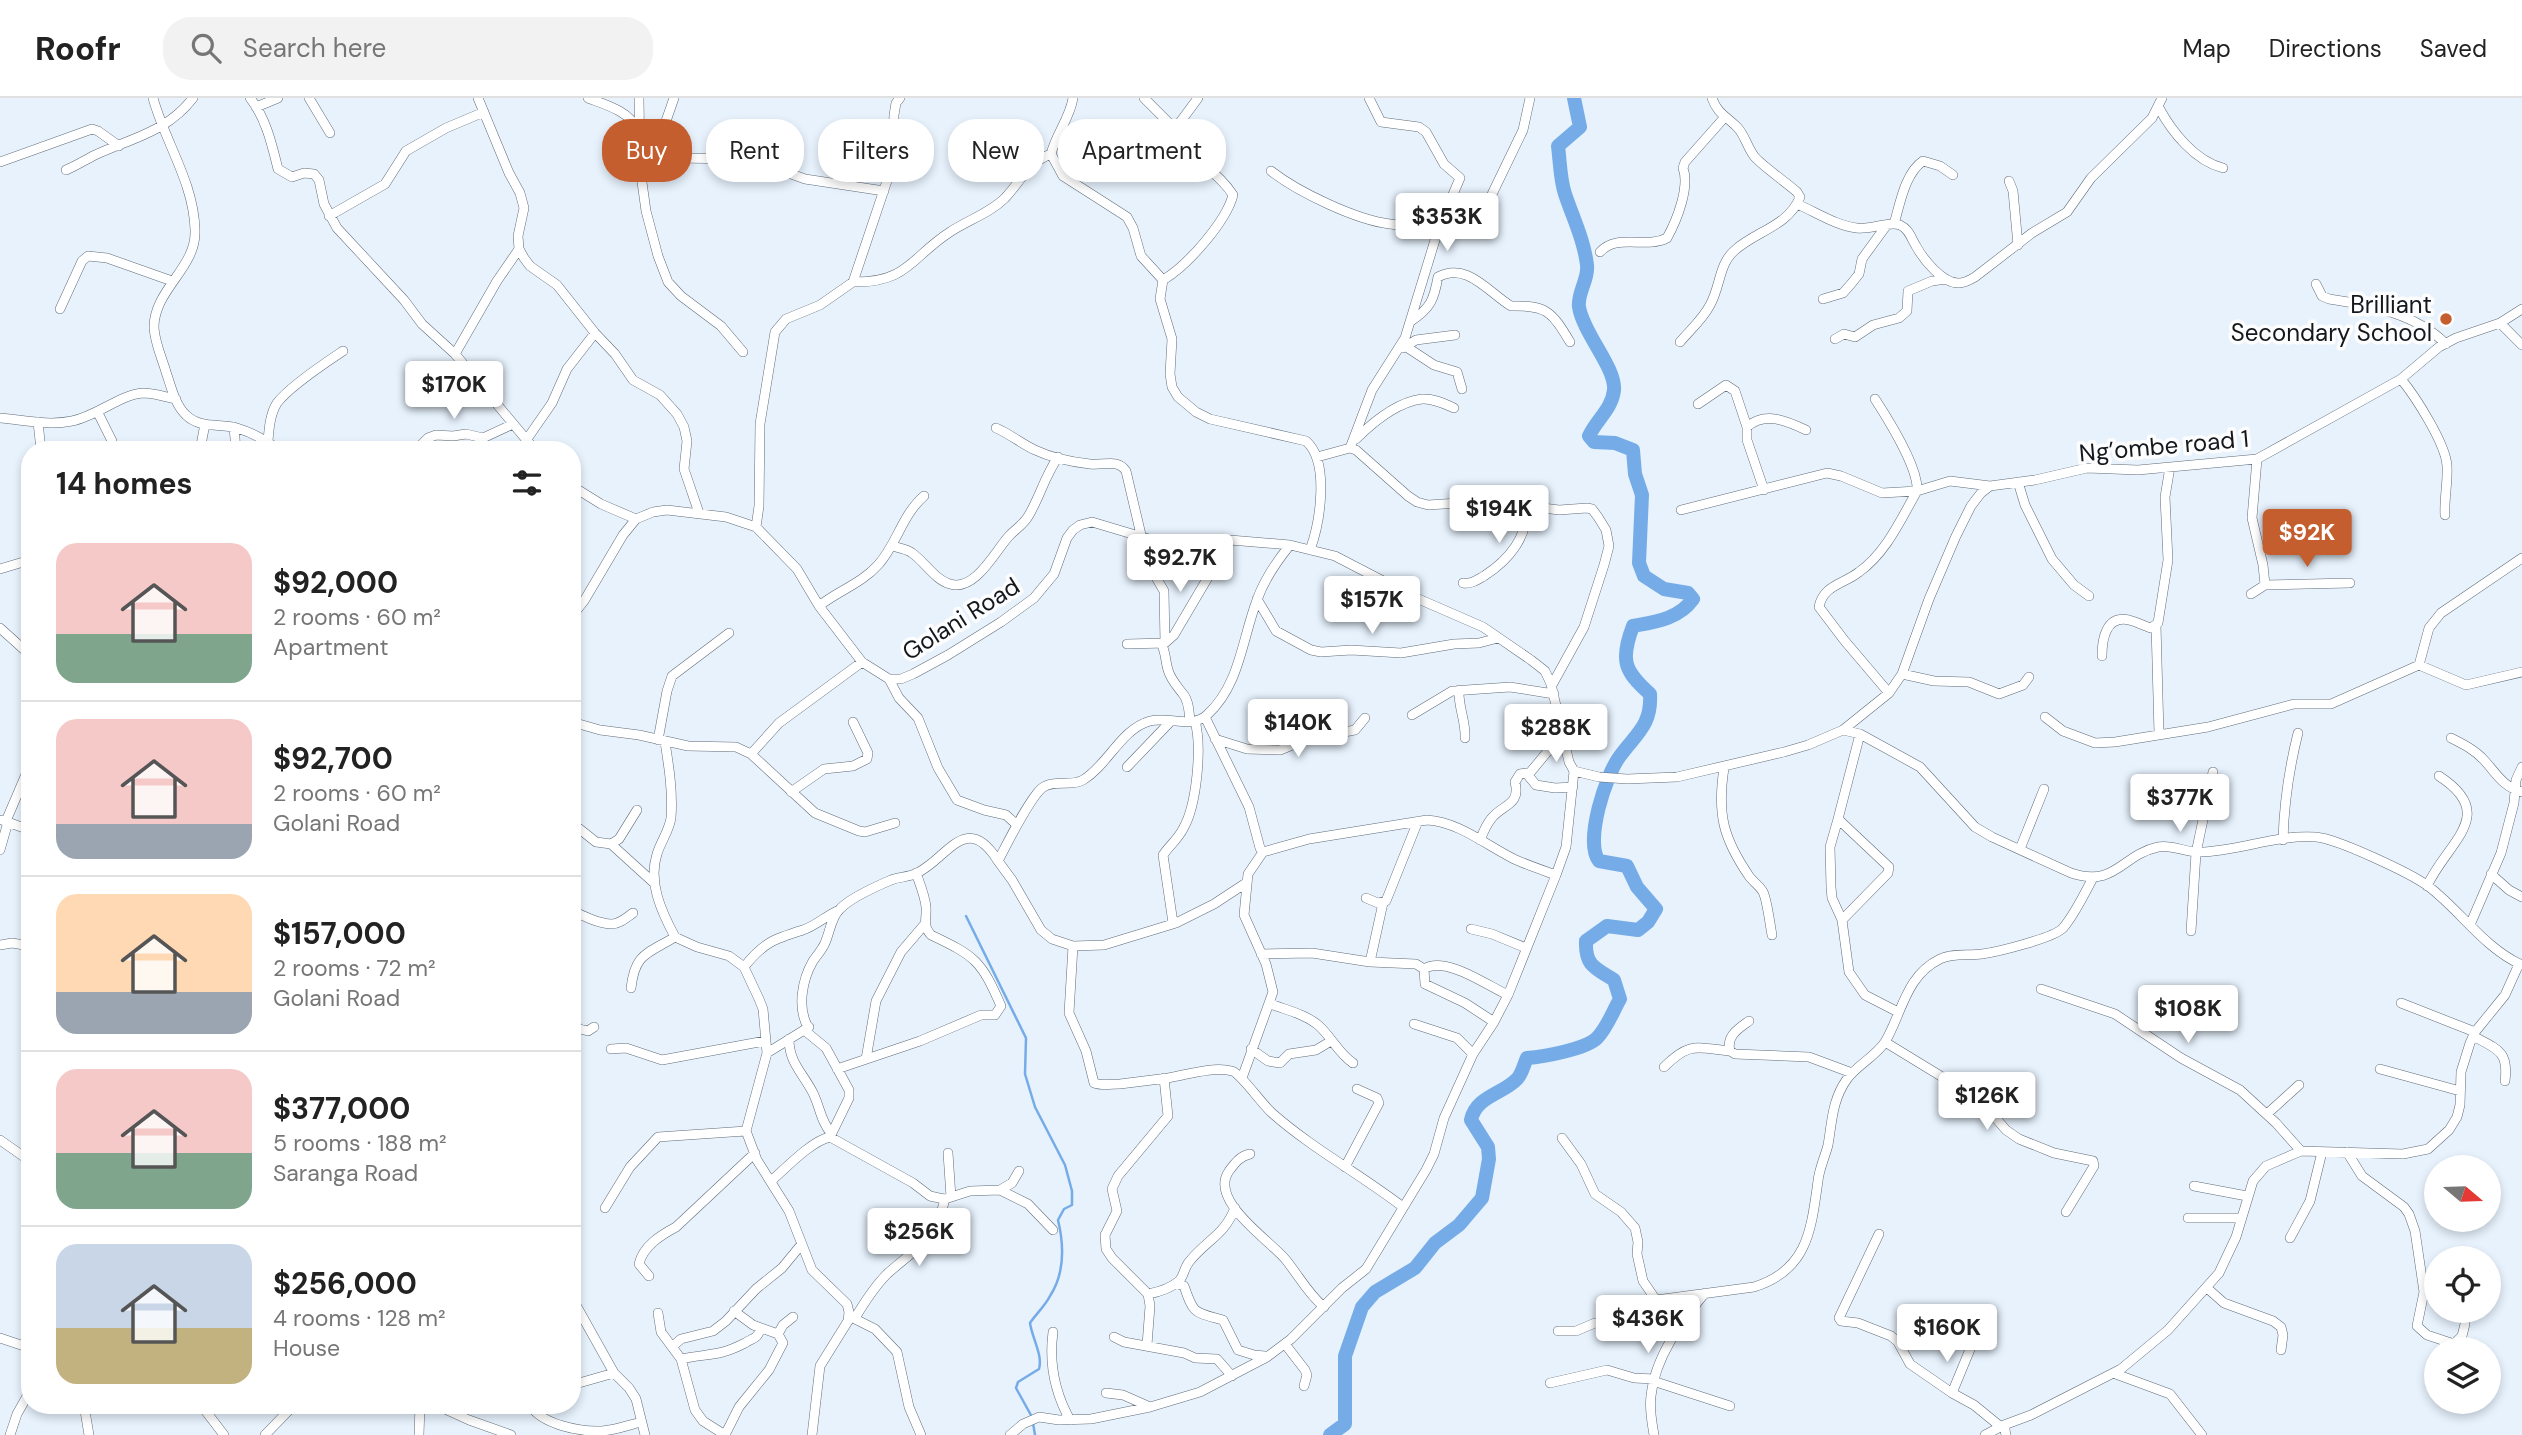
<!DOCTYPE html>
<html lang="en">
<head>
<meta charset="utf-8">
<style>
  body { margin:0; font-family:"DM Sans",sans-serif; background:#f2f2f2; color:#222; height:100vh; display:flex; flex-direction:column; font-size:26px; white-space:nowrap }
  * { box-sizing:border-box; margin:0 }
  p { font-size:23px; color:#767676 }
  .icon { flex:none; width:38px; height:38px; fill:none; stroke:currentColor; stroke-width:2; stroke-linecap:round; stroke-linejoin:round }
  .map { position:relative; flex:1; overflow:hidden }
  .details { position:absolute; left:21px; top:343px; width:560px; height:973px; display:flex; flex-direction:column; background:#fff; border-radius:28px; box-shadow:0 4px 10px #0003 }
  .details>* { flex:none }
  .top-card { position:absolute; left:602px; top:21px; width:665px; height:63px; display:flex; gap:14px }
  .needle { width:46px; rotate:109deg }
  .buttons { position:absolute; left:2424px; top:1057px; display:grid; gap:14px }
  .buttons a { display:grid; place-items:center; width:77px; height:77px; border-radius:50%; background:#fff; box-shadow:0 4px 10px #0003; font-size:35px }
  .price { position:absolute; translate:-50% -60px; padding:0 16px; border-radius:7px; background:#fff; color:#222; font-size:23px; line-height:46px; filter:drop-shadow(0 2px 4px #0008) }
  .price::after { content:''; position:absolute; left:50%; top:42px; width:21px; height:16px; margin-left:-10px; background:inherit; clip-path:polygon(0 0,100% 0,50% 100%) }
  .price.active { background:#c45e2e; color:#fff }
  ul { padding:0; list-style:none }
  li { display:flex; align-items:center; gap:21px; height:175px; padding:0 35px }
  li+li { border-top:2px solid #e0e0e0 }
  li span { display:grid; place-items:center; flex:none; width:196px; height:140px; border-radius:21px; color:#555 }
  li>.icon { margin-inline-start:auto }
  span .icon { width:84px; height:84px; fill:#fffc; stroke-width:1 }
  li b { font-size:30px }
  h2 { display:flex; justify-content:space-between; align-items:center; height:84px; padding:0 35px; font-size:30px }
  .pill { padding:0 24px; border-radius:28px; background:#fff; box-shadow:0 4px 10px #0003; font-size:24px; line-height:63px }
  .pill.active { background:#c45e2e; color:#fff }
  header { display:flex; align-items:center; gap:42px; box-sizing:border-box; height:98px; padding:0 35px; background:#fff; border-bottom:2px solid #e0e0e0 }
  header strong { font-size:33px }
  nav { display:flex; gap:38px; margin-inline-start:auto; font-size:24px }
  .search { width:490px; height:63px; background:#f2f2f2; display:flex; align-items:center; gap:18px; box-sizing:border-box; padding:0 24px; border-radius:28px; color:#767676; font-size:26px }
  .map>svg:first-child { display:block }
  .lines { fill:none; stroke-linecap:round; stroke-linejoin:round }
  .stream { stroke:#75ace7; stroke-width:2.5 }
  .river { stroke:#75ace7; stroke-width:14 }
  .street-casing { stroke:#606c78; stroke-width:10 }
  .street { stroke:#fff; stroke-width:9 }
  .poi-dot { fill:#c45e2e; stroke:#fdfdfd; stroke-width:2.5 }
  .labels { text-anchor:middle; stroke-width:7; stroke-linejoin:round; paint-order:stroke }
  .poi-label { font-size:24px; fill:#13181d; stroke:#fdfdfd; text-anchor:end }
  .street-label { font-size:24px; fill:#13181d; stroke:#fdfdfd }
</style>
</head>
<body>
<header>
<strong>Roofr</strong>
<div class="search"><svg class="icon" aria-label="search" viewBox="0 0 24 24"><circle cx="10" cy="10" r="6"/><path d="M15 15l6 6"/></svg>Search here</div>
<nav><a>Map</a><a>Directions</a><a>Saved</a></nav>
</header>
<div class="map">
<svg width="2522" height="1337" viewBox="0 0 2522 1337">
  <rect width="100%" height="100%" fill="#e7f2fd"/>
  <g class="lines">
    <path class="stream" d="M966,818L1026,940L1025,976L1035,1009L1065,1067L1072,1093V1107L1064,1111L1058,1122C1064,1147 1065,1175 1050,1198C1045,1208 1036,1216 1030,1225C1032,1240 1043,1257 1039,1271L1018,1284L1016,1290L1032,1319L1035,1337"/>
    <path class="river" d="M1330,1337L1345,1326V1258L1362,1209L1375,1194L1415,1170L1435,1145L1459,1127L1482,1100L1489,1061L1488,1049L1471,1022C1476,998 1503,996 1517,981C1522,976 1524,966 1527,960C1543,959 1586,951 1597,940C1607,930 1613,913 1620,901L1614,882C1595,870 1585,868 1586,843L1607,828L1638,832L1648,824L1656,811L1637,789L1627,768L1599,763C1584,744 1606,676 1620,658C1636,636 1652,627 1650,596C1624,573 1620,562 1633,528C1655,524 1679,521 1693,501L1688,495L1664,491L1644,478L1639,465L1642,397L1635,376L1633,352L1615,345L1594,344L1589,338C1597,321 1612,311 1614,292C1616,270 1583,235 1579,209C1577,195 1589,181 1587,167C1584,142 1573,120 1565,96C1560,81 1560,63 1558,48L1580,29L1574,0"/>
    <g class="street-casing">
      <path id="street" d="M153,0C165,44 194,85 195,132C197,169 155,191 154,228C154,243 162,260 166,274C171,288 175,307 186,317C200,331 220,325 237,330C253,335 266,342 279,352
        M250,0C266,20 272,47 278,71L292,79L304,75L314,76L319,82L324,106L337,130L404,202L422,226L455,256L535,352
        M309,0L330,35
        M478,0L509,75L520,95L524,110L518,138L519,151L524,160L530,168L557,187L595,235L615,256L633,282L660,297L677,316L684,329L687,343L684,371L699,415
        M588,0C606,7 629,13 637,31
        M639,0L640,70L646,113L658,158L668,184L681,198L721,228L743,254
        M1073,0C1070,20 1056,36 1051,56L1063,78L1127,119L1133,130L1141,158L1163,182L1160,201L1172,241L1170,276L1172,289L1178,299L1196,314L1210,321L1306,343C1330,364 1320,425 1310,452
        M1144,0L1175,31
        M256,9L278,0
        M2159,10C2172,34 2195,63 2223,70
        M0,64L92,31L98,33L119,48
        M651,66L674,0
        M640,70L678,60L735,61L761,65L805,81L884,93
        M66,72C76,68 85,62 95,57C132,40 167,34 193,0
        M1271,73C1298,94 1356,122 1390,126C1406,128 1423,128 1439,129
        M2009,83L2013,93L2018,147
        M1797,106C1816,114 1837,128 1857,130C1870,132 1888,123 1900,127C1909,131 1911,140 1916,148C1923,161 1943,186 1959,185C1965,185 1970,182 1975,179L2032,135L2067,114L2091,80L2152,20L2162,0
        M329,118L385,86L406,53L446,30L484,14
        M1894,126C1900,106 1905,75 1923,63L1940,68L1953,77
        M1437,136L1445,132L1458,130L1481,119L1523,32L1530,0
        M1600,154C1617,135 1646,151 1667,140C1677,122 1690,89 1683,70L1685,64L1724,20
        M1163,182C1187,168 1226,124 1233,97C1216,70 1189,63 1175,31L1198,0
        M853,184C908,185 911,159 950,134C968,122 990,115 1005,100C1022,82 1027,65 1051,56
        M2316,186L2322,198L2329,201C2371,207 2416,216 2446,246
        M1823,201L1843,195L1851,186L1859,176L1862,161L1886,128
        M60,211L82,163L88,158L107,160L172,183
        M1411,223C1431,210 1434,201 1438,179C1467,163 1489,195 1511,208C1547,207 1552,214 1570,244
        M2500,225L2522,247
        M1835,241L1844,236L1855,239L1873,227L1899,220L1907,213L1908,193L1932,183L1946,181
        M1680,244C1690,232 1703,221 1710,207C1720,190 1719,166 1734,153C1755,133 1788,129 1800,99L1797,94C1787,85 1761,67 1754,58C1747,49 1745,37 1737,29C1726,18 1717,15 1712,0
        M1405,248L1434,267L1457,274L1462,291
        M1403,250L1416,242L1455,237
        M455,256L497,183L519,151
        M2401,281C2415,298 2446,346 2447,368C2448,384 2444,401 2445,417
        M1875,301C1888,321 1919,371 1917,393C1901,421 1886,455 1859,474C1844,486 1823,487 1819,509L1844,542L1889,595
        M1698,306L1726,287L1735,293L1747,329
        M98,315L112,343L111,352
        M0,320C23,322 48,328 72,323C97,318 121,296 143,295C155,295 165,299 176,301
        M38,324L41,352
        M234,329L236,352
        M996,330C1010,336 1022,346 1035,352C1052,360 1072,364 1090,366C1104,368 1117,360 1126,373L1142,441
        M527,341L552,305L567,271L595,235
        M1356,341C1373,324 1398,304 1422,301C1433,300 1445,306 1454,310
        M268,343C269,331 270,316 277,305C290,288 325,265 343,253
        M1350,350L1372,292L1405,240L1439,129L1460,80L1444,66L1426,34L1419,29L1381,24L1369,0
        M200,352L205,326
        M416,352L428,340L436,337L453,338L466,336L483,340L513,326
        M1317,359L1350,350L1356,352L1408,398L1417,404L1428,407L1489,403L1559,412L1587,410L1592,411L1598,419L1606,432L1609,448L1604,467L1584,529L1552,587
        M2018,384L2025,407L2052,461L2074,487L2089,498
        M572,388L601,406L636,421
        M1764,392L1747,342V329C1765,313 1787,323 1806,332
        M1681,412L1827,375L1841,378L1882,395L1917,393L1950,383L1990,388
        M756,429L759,408L760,326L775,234L786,221L820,207L853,184L892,68L894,17L896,5L900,0
        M1146,442L1154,476L1164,493L1165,545
        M892,448C899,450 907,451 912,455C925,464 935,482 950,486C976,494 996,451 1010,437C1017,430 1024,426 1029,417C1040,398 1045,378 1058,359
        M0,471L30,462
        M1463,485C1472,486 1477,482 1484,478C1509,462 1529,438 1526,408
        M2265,487L2350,485
        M2251,496L2265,487L2263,467L2252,420L2257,361
        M1257,501L1276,533L1311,552L1321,554L1351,552L1401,555L1454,546L1479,545L1498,540
        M819,508C838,493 862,485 878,467C897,446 902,417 924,398
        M572,518L584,503L623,437L636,421L653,414L667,412L726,419L756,429L797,471L819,508L862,564L889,581H901L913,576L948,557L1001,524L1034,500L1054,476L1067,440L1073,432L1080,427L1092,424L1159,444L1230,442L1290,447L1335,458L1414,499L1483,529L1531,562L1545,573L1551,586L1569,664L1574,673L1599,679L1627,681L1677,679L1784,654L1808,647L1843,632L1889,595L1902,576L1929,501L1956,438L1971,408L1981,395L1990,388L2035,382L2087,370L2138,372L2257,361L2401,281L2439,249L2456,240L2500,225L2522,211
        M2156,527L2159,636
        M0,530L30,557
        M1161,545C1166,554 1165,562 1168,572C1171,582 1177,588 1183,596C1189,603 1189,614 1190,623
        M1127,546L1165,545L1174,537L1230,442
        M2102,558C2102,541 2106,517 2129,522C2137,524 2144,528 2151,530L2158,525L2168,462L2165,399L2170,369
        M2419,567L2429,530L2441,515L2522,460
        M1902,576L1934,583L1969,584L1999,596L2023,587L2029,579
        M889,581L899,600L918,620L938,670L957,702L984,712L1006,717L1017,727
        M1459,592C1458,609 1466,623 1465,640
        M1412,617L1452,593L1510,589L1554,596
        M1205,619L1249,709L1260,750L1263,754L1309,741L1427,722C1459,724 1486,747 1514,761C1527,767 1542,772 1556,777
        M2045,619L2063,633L2095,645L2115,644L2208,629L2294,606H2331L2419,567L2466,587L2522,574
        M572,624L600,632L639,637L688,648L736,649L751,656L815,715L859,733L865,734L895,725
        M1843,632L1860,636L1920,669L1975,729L1992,739L2071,775C2116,790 2121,757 2158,749C2172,746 2186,755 2200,754C2239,753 2278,736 2316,739C2338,741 2410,775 2428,788C2461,813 2484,850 2522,867
        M2451,640C2463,646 2475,652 2484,662C2496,675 2503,689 2522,694
        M1215,641L1247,651L1280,652L1307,641L1355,632L1365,620
        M658,642L667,593L672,578L729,535
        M665,644C669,669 673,695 671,720C669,733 661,743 657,756C648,784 661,813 675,839L697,849L729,858L744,869L759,901L763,911L767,955L746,1033L757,1062L789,1113L812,1172L847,1206L849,1214L848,1223L820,1268L812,1337
        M751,656L779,625L862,564
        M1127,669L1171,623
        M1724,670C1717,716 1723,740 1749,778C1753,784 1760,788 1763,794C1767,801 1770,827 1772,837
        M1528,677L1563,635
        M791,694L824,671L853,668L867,661L868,655L853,624
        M1838,721L1830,749L1831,789L1832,800L1842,822L1849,874L1865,897L1898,914
        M2,722L24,730L30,735
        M6,723L30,667
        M572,725L596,744L611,746L619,741L637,712
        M1480,742C1483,735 1486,727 1491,721C1502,706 1521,708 1515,684L1520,676L1526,675L1536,687L1555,690L1573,689
        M2283,742C2284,705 2289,671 2298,635
        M611,746L654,785
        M2020,751L2044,691
        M0,752L8,724
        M2491,776L2509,792L2522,799
        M1246,785L1214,806L1176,825L1104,847L1073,848L1052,841L1041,832L1012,782L998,763C1007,746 1029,701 1042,690C1053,681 1071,689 1083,682C1108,667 1121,631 1150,623C1168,618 1192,631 1207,617C1240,587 1242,541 1257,502C1264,482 1277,463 1290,447
        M2427,788C2448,743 2499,717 2439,678
        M1366,800L1378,805L1386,803L1418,723
        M572,812C582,818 600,826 612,826C620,826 627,819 633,815
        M1842,822L1888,775L1889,769L1838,721L1860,636
        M1173,825L1163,757C1169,748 1178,741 1183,731C1197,707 1202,649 1195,623
        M2470,827L2501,755L2514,705L2516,682L2522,669
        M1471,831L1492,836L1526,850
        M2191,833L2196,755L2213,674
        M0,847L12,845L30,848
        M1073,848L1069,915L1086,953L1094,985C1102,988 1111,986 1120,986C1136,984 1152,982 1168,980C1187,977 1212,968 1232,973C1240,975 1262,1006 1272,1015C1313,1051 1360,1076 1403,1109
        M1261,856L1312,855L1370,864L1416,866L1424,871L1425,886L1465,905L1494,924
        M1370,864L1383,805
        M744,869C764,844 774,841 803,832C815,828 826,818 837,813
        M1424,871C1445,857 1488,888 1508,897
        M631,890C635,855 647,856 675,839
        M2041,891L2115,916L2181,960L2240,992L2276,1025L2301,1053
        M2401,905L2475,934
        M1271,906C1286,912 1305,916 1318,927C1331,938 1338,955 1353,965
        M1749,923C1738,931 1726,938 1730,953L1735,956L1809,959L1852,975
        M572,925L580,931L588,933L594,929
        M1414,926L1457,940L1473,956
        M808,929C797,910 802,882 813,863C817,857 822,852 825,845C830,834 831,819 840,811C850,800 877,788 891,782C899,779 909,779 917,775C947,761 966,712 998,763
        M804,932L826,950L849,992V1000L830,1039
        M2473,938C2497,951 2509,953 2505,983
        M789,941C789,965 803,975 813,995C820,1009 821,1024 831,1035
        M1885,944L1980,1002L2006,1032L2019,1041L2054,1055L2093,1063L2094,1068L2066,1114
        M611,951L626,950L662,962L765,943
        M1251,951L1268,963L1280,965L1289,956L1316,952L1331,943
        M767,955L809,929
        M866,961L876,903L901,854L924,827
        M1664,969C1690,943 1697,950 1730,953
        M837,971L920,943L981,917H995L1001,908C981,862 975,858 931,837C922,827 927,821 926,809C925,798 920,786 916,775
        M2380,971L2460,993
        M1242,980L1273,894L1266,866L1244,817L1248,776L1263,754
        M2267,1016L2299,987
        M1562,1040L1581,1066L1595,1096L1621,1114L1635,1130L1638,1144L1637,1156L1643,1183L1656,1202L1754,1189C1808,1172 1811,1132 1818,1083C1819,1071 1825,1059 1828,1047C1832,1024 1832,1002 1847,981C1857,967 1875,959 1885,944C1902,916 1905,878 1940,861C1952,855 1969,858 1982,856C1997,854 2054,840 2063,830C2075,816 2084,796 2093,780
        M0,1042L30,1063
        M2347,1054L2362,1078L2404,1109L2409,1116L2415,1133L2424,1194L2417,1228L2427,1237L2454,1246L2462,1238L2465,1226
        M948,1055L951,1099
        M1250,1056C1240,1058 1235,1065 1229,1073C1208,1103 1271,1143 1286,1162C1299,1178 1308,1196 1324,1209
        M1345,1069L1379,1005L1377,1000L1357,991
        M771,1083C785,1071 811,1043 830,1039L913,1085L930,1098L939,1100L945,1101L970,1093L1000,1092L1012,1085L1019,1073
        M2194,1088L2247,1098
        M1000,1092L1028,1106L1053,1132
        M605,1110L630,1069L658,1039L746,1033
        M2188,1120H2241
        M1879,1136L1839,1220L1841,1223L1858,1225L1891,1238L1898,1244L1910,1266L1952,1295L1974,1307L2001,1329
        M2290,1140L2310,1103L2322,1054
        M649,1178L639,1166C643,1148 661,1137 676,1129L755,1055
        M1176,1185L1184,1188C1194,1217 1194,1214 1223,1222L1238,1252L1254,1257L1265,1258
        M2207,1190L2224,1205L2273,1223L2281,1229L2283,1237L2281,1252
        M1148,1196C1159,1194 1171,1190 1179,1183C1184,1178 1184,1170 1189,1164C1206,1142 1224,1138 1235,1110
        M572,1200L614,1275L629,1290L636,1301L645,1337
        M658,1215L661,1234L681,1261L695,1312L703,1323L725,1337
        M851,1219L875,1231L897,1254L909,1309L921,1337
        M855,1220C864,1205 874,1189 887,1176C916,1150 935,1143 945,1101
        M1558,1233H1576L1595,1225L1637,1222L1642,1220L1656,1202
        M1053,1234C1049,1264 1055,1295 1070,1322
        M778,1236L783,1227L793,1219
        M1114,1239L1124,1244L1184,1255L1195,1260L1217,1261L1232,1278
        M0,1240L30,1250
        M1285,1246L1305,1272L1307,1277L1304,1288
        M1147,1247L1150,1208L1148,1196L1112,1160L1106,1151L1105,1137L1117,1113L1112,1091L1118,1078L1168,1018L1164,980
        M673,1248L681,1241L713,1233L726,1223L756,1191L782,1170L801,1147
        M681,1261C709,1255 718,1259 745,1245C752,1240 758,1241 760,1231
        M2113,1275L2170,1296L2202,1337
        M1653,1283L1730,1308
        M1550,1285L1607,1272L1634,1280L1654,1281
        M572,1287L614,1275
        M1106,1295L1123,1297L1148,1308
        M1952,1295L1971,1249
        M84,1307L89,1337
        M201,1307L224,1337
        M436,1307L469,1322L511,1337
        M530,1307C542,1327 581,1334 602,1333C615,1332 629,1327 641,1324
        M10,1337L17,1316L30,1293
        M265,1337L294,1307
        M419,1337L420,1307
        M725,1337L739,1309L769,1272L783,1245L778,1236L753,1227L734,1213
        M1010,1337L1023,1326L1039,1319L1059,1322L1091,1321L1150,1309L1200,1294L1267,1259L1291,1241L1342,1190L1366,1171L1426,1072L1434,1056L1444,1020L1473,956L1494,924L1508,897L1556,777L1566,749L1574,673
        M1654,1337C1652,1324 1649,1311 1651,1298C1655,1259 1681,1224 1705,1195
        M1985,1337L2004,1327
        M2006,1337L2004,1327L2031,1317L2121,1271L2168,1232L2219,1175L2236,1139L2253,1083L2266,1068L2301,1053L2403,1056L2428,1051L2449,1032L2457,1019L2460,1007L2461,974L2470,945L2475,934L2505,897L2519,866"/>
    </g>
    <use href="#street" class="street"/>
  </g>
  <circle class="poi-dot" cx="2446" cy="221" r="7"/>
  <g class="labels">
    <g class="poi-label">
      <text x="2432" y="215">Brilliant<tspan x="2432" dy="28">Secondary School</tspan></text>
    </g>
    <g class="street-label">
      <text transform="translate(2164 348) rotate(-5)" y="8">Ng’ombe road 1</text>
      <text transform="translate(961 521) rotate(-32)" y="8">Golani Road</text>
    </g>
  </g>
</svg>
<div class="buttons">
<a><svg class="needle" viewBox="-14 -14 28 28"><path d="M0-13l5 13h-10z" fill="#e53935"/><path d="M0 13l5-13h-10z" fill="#767676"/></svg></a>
<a><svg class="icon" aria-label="locate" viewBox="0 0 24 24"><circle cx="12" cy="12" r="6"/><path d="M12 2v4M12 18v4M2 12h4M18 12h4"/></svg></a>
<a><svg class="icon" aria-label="layers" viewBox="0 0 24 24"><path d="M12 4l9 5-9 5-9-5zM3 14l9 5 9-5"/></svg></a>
</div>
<b class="price" style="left:1447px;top:155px">$353K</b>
<b class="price" style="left:454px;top:323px">$170K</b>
<b class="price" style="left:1499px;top:447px">$194K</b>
<b class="price active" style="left:2307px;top:471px">$92K</b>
<b class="price" style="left:1180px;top:496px">$92.7K</b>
<b class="price" style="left:1372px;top:538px">$157K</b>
<b class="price" style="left:1298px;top:661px">$140K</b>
<b class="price" style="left:1556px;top:666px">$288K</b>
<b class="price" style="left:2180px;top:736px">$377K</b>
<b class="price" style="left:2188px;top:947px">$108K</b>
<b class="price" style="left:1987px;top:1034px">$126K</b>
<b class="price" style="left:919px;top:1170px">$256K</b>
<b class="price" style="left:1648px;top:1257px">$436K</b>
<b class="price" style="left:1947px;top:1266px">$160K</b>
<div class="top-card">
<a class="pill active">Buy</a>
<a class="pill">Rent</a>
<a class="pill">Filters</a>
<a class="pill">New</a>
<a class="pill">Apartment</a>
</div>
<section class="details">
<h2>14 homes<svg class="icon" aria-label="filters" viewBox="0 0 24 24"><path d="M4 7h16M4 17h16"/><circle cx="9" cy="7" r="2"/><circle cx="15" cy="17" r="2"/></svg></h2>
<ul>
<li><span style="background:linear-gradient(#f6c9c9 65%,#7fa58c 0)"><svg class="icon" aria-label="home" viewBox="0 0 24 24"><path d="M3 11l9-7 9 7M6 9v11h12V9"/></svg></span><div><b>$92,000</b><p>2 rooms · 60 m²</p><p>Apartment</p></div></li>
<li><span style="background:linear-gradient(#f6c9c9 75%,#9aa5b1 0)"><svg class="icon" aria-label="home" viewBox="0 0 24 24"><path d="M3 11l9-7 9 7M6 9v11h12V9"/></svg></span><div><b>$92,700</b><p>2 rooms · 60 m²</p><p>Golani Road</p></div></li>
<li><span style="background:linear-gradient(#ffd9b3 70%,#9aa5b1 0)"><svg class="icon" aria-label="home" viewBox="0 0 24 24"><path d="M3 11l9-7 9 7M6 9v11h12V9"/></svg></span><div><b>$157,000</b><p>2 rooms · 72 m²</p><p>Golani Road</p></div></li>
<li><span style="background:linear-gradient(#f6c9c9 60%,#7fa58c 0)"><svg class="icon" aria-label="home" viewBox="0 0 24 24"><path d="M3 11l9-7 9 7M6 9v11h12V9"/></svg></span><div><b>$377,000</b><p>5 rooms · 188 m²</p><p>Saranga Road</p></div></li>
<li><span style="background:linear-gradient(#c9d6e8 60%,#c2b280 0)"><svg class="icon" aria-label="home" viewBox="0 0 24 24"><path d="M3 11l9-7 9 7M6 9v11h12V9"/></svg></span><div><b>$256,000</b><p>4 rooms · 128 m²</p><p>House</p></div></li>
</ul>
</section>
</div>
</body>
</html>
